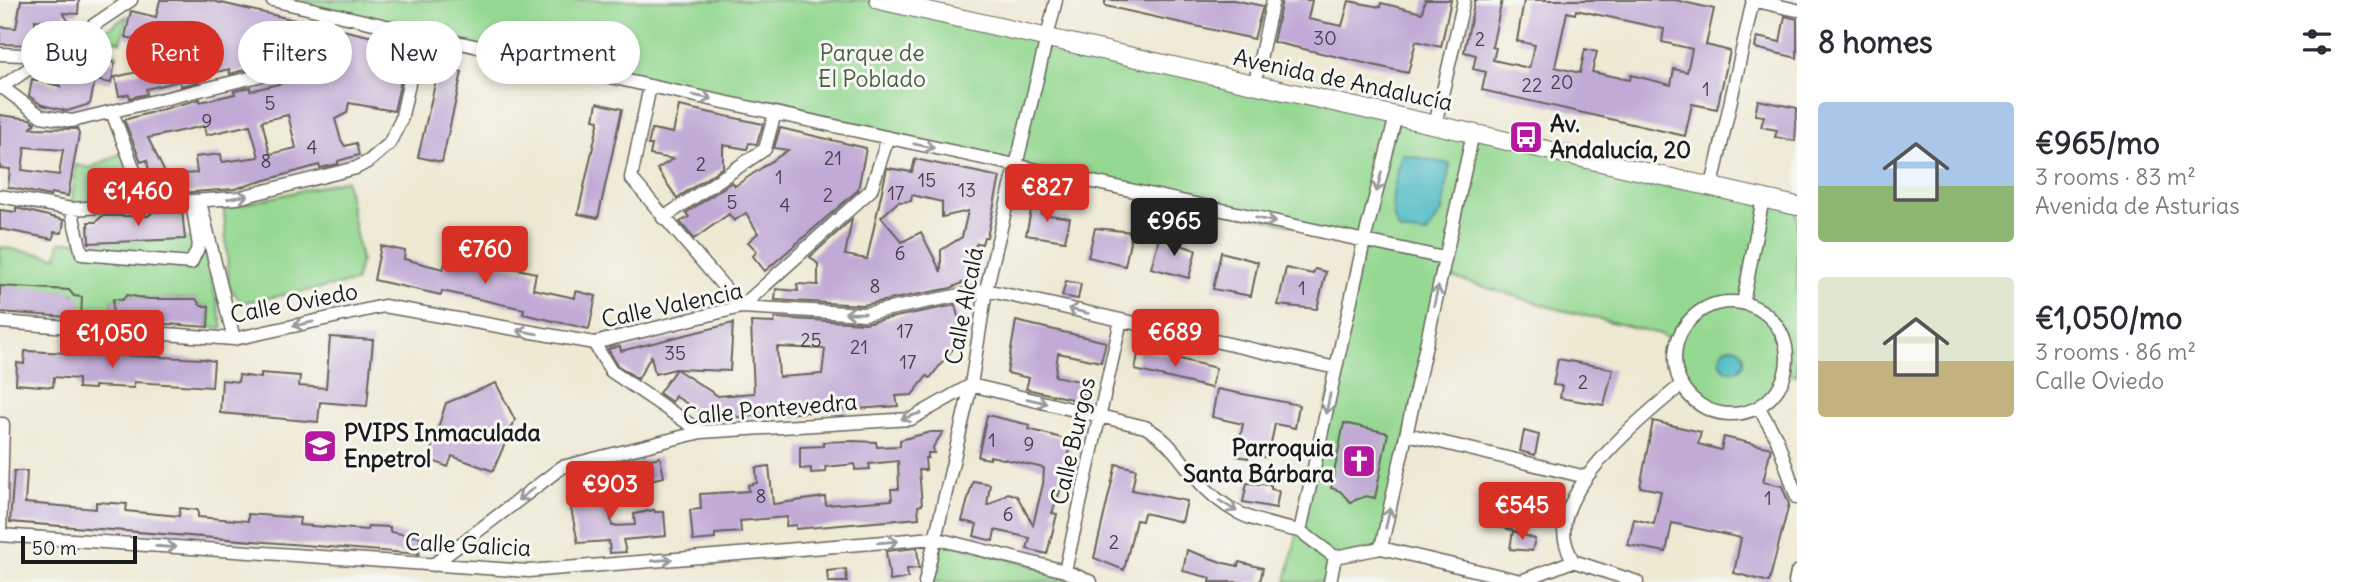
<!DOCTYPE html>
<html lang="en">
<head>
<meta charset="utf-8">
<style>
  body { margin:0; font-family:Delius,sans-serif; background:#f2f2f3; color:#2b2b33; height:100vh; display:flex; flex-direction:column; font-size:26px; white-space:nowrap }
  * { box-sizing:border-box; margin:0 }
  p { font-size:23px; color:#7c7c81 }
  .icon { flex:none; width:38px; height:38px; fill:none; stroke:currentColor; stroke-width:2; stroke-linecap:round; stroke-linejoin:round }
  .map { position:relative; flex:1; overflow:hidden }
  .panel { display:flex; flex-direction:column; background:#fff; width:560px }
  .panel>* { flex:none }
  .top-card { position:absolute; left:21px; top:21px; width:665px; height:63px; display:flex; gap:14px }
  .scale { position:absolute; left:21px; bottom:18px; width:116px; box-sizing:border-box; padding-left:7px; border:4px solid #1c1c1c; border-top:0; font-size:19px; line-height:24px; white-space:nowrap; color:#1c1c1c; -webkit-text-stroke:5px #f6f6f2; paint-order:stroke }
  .price { position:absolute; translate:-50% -60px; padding:0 16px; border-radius:7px; background:#d93025; color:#fff; font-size:23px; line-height:46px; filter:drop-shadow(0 2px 4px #0008) }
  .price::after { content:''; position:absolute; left:50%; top:42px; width:21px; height:16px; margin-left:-10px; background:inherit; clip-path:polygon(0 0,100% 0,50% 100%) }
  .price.current { background:#222; color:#fff }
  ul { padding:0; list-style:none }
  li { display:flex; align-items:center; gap:21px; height:175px; padding:0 21px }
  li span { display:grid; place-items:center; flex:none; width:196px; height:140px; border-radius:7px; color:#555 }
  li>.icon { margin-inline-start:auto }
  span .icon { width:84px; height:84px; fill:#fffc; stroke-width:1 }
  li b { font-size:30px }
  h2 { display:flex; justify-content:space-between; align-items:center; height:84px; padding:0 21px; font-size:30px }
  .pill { padding:0 24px; border-radius:32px; background:#fff; box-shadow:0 4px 10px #0003; font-size:24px; line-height:63px }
  .pill.current { background:#d93025; color:#fff }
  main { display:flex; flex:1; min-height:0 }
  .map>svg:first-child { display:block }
  .green { fill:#94d891; stroke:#587a56; stroke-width:2 }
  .water { fill:#4ab9c3; stroke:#336a70; stroke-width:2 }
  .building { fill:#c1aad5; fill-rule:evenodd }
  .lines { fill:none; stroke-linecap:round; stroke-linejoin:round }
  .street-casing { stroke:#66645c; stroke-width:15 }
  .secondary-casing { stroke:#66645c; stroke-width:20 }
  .street { stroke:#fff; stroke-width:12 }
  .secondary { stroke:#fff; stroke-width:18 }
  .oneway { stroke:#999 }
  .labels { text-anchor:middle; stroke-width:6; stroke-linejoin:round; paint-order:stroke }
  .number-label { font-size:19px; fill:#45404a }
  .park-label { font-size:23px; fill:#465e45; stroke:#f6f6f2 }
  .street-label { font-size:23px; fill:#1c1c1c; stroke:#f6f6f2 }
  .poi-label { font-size:23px; font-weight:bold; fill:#1c1c1c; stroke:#f6f6f2; text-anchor:start }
</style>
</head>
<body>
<main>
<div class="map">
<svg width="1797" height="582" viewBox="0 0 1797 582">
  <rect width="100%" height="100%" fill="#f6f6f2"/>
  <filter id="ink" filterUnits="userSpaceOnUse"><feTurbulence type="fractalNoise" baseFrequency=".0143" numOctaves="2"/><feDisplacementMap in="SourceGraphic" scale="14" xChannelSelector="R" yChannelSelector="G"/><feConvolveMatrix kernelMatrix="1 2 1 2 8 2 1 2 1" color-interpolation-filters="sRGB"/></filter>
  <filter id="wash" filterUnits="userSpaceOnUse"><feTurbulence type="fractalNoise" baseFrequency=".00686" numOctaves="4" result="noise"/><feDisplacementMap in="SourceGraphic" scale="28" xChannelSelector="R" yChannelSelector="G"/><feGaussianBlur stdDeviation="1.57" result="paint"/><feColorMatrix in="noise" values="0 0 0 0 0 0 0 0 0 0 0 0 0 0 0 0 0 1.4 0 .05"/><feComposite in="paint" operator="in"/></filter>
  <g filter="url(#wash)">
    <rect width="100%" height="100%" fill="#eee9d3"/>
    <path class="green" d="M272,0H879L1797,206V375L1786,373C1779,386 1773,399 1760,407C1734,423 1691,410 1679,383C1675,372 1676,357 1676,345L1660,334L1553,308L1442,274L1381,548L1335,557L1330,582H1286L1364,241Z
      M127,16L121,43L101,33Z
      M94,38L118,56L80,47Z
      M126,151L147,204L71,209L76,165L90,168Z
      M346,180L361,261L355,282L241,303L229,285L224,209Z
      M202,238L223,328L208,327L209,306H201L195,299H149L128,295L122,300L113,299L112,320L81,318L74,294L0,288V247L57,257L60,242Z
      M934,538L1091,582H925Z"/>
    <path class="water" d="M1402,154L1450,164L1442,211L1427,234L1400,231C1385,208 1396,179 1402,154Z
      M1720 359a12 12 0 1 1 24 0a12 12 0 1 1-24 0Z"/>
    <g id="blocks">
      <path class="building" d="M21,0H79L78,14L63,13L73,28L62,36L53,21L35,20L34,45L0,44V27L16,28Z
        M160,0H208L308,23L302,52L248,64V69L230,74L229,69L197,77L198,82L181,86L180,81L146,89L147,94L130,98L129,94L119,96L115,77L151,69L149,61L189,51L125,37L131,11L156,17Z
        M1105,0H1234L1263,6L1254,39L1105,6Z
        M1282,0H1312L1308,19L1342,26L1349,1L1380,7L1381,3L1422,13L1425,0H1451L1441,47L1416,41L1408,73L1273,42Z
        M1475,0H1502L1492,47L1496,48L1493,60L1529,68L1535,45L1517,41L1524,0H1675L1714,9L1706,45L1730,51L1717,109L1692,104L1685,136L1482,90L1486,72L1473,69L1476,55L1464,52ZM1576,10L1664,29L1662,42L1692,49L1687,72L1674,69L1671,85L1631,75L1630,80L1592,72L1597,52L1585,49L1580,73L1555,67L1567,12L1575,14Z
        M1785,16L1797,19V58L1755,48L1757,37L1780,42Z
        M338,29L386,40L379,66L403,72L394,111L349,103L347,113L335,119L341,140L345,146L356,143L359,155L338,161V164L320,168L319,165L234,189L153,195L147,160L141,162L124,120L200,99V102L235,94L234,91L250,87V91L328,72ZM288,115L296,148L270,154L262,121ZM250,125L259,157L222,162L221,154L195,157L197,173L166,175L148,138L204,126L206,135Z
        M73,49L115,63L111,83L95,80L90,104L67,111L42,105L29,96L32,79L60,86L51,67L67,70Z
        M439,67L462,72L442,162L418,157Z
        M1758,100L1797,108L1795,141L1775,137L1777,130L1761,127L1764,116L1755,115Z
        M597,103L622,109L598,218L578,214L599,120L594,119Z
        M679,106L763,124L757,144L749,143L747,149L723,145V167L677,198L657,169L673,159L650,155L652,145H648L652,129L673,133Z
        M0,115L30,119L35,123L31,128L77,129L79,134L68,196L51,193L50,196L8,187L10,169L0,168ZM25,147L63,150L59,175L22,170Z
        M780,128L866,148L858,190L765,271L753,256L757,251L748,242L758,233L746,213L734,221L729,214L694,239L680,222L689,217L686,213L732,182L735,186L788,150L774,148Z
        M915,159L1000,177L987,237H984L982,244L977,243L967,262L971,279L951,288L863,305L775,300L776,289L798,291L797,284L818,285V264L810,257L852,219L845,255L867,259L887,168L912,172ZM912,195L942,202V217L968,211L962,237L941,250V272L921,232L902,242L881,217L898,202L911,201Z
        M1033,201L1043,202L1041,214L1070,218L1065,241L1026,235Z
        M16,208L64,220L62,233L54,232L53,239L0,229V210L16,212Z
        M182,210L185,239L89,243L88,222H96L102,216H148L153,212Z
        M1095,228L1132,232L1125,266L1088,257Z
        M1159,238L1196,250L1189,278L1151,268Z
        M381,246L405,251L404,259L443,269L448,254L536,273L533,289L575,298L576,291L596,296L589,329L523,314L524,309L442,291L441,295L374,280Z
        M1221,252L1258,262L1251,296L1213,289Z
        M1286,268L1313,274L1315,269L1326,272L1317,309L1278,305Z
        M1066,281L1081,284L1078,299L1062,296Z
        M0,286L69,290L74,296L82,297L81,318L0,312Z
        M127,295L149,299H196L201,306H209L208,327L112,320L113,299L122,300Z
        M955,305L963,336L930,378L927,376L912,395L896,396L898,406L711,419L675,396L672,402L659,393L676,369L718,396L754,393L751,322L774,323L775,318L865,323ZM777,347L825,349L822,374L779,377Z
        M1016,321L1106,342L1101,362L1058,353L1055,376L1084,382L1081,401L1026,389L1029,378L1007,373Z
        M733,323L730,371L675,369L655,374L651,356L638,379L617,365L608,349L620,346L621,351Z
        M330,337L373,340L367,406L320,402L318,422L220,413L222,380L238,382L239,375L261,378V373L300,376L299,386L326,388Z
        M1139,349L1216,368L1211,388L1135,370Z
        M25,351L204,359L214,361L212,387L134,382V388L94,386V389L78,388V379L54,377L53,387L16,384L17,363L24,364Z
        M1558,359L1613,369L1604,405L1560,398L1562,386L1553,385Z
        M496,383L515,420L493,471L452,456L448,467L428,459L446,403Z
        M1217,389L1299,405L1295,428L1275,424L1268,458L1249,453L1248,458L1236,456L1243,424L1212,417Z
        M987,415L1030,425L1029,429L1072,441L1061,488L1052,513L1057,514L1047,554L1027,549L1030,538L995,530L993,541L974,536L977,524L962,521L973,481L990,484L987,506L1008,493L1017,496L1033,525L1043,484L1044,468L990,456V459L978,457Z
        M1653,421L1701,432L1698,444L1721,450L1724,437L1771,448L1763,482L1782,486L1789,504L1769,582L1734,573L1741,538L1672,523L1666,552L1628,545L1634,519L1654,524L1661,491L1640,487Z
        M1344,423L1388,433L1375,498L1366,496L1350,502L1340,491L1331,488Z
        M1524,431L1539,435L1535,455L1520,451Z
        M931,432H943L933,447L934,453H928V458H925L926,470H919L922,505L918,506L919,518L796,529V525L786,526L787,517L740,521L741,532L715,534V539L693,541L690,510L701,509L700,494L749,491L748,485L757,483L756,468L769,466L773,504L825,497L826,505L892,500L891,489H899L898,461L869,464L870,469L855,470V464L825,467L826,472L811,473V468L800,469V447L823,446V442L853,441L876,442L877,447L900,446V440Z
        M660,457L664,477L631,484L629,464Z
        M1116,464L1136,469L1132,490L1187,501L1182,522L1144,513L1142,521L1136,520L1124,570L1094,558Z
        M14,471H27L25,503L96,509V502L127,504L126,511L179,516L180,508L198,510V517L248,521V514L300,518L299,525L367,530L368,526L390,527V532L420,537L419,554L10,522Z
        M604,482L612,526L635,525L634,514L654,510L655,512H664L666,536L623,540L626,552L610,553L609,541L578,543L568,494L588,491L587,485Z
        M1247,483L1271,485V489L1279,491L1276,508L1243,502Z
        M1496,492L1525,498L1519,532L1488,524Z
        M1513,531L1535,539L1532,551L1510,549Z
        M917,548L919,568L907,569L908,578L890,581L886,551Z
        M1187,550L1224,563L1238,566L1239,562L1263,568L1260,582H1210L1211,578L1183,571Z
        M846,569L847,582H828L827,571Z"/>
    </g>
  </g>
  <g filter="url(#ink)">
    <use href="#blocks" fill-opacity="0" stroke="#66645c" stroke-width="2"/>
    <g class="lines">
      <g class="street-casing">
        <path id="street" d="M272,0L650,86L1444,258
          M1752,0L1797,10
          M0,54L45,56
          M650,86L631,178L741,307L871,190L888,138
          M1254,86L1273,0
          M2,87L41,116L72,121L316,62L326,13
          M0,88L131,0
          M112,112L147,204
          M1396,116L1364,241L1300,531L1335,557L1381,548L1473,133
          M1435,125L1464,0
          M1712,186L1753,0
          M0,196L71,209L237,198L356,168L369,161L389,144L401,120L420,34
          M200,202L234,339
          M71,209L82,254L191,263L199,246L192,202
          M663,218L765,149L775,113
          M1675 358a56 56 0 1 1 112 0a56 56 0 1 1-112 0Z
          M1743,303L1763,198
          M0,322L234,339L384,306L594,343L741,307L864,314L986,290L1336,368
          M594,343L611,371L701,432
          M1759,408L1777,439L1797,498
          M0,424H3L0,535L528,571L934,538L1065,571L1091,582
          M1407,434L1586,477
          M1381,548L1521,581L1573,561L1637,582
          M1573,561C1568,550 1564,543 1564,530C1566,480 1643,416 1680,386
          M433,565L562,467L701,432L911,419L971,385L1145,427C1168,439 1179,458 1195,477C1226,514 1254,522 1300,531
          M1065,571L1121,320
          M925,582L971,385L986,290L1056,0
          M1330,582L1335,557
          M1795,582L1797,572"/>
      </g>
      <g class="secondary-casing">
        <path id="secondary" d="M879,0L1797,206"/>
      </g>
      <use href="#street" class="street"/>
      <use href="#secondary" class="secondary"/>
    </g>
    <defs><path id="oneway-shaft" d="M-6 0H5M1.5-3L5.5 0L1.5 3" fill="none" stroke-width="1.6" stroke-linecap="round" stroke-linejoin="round" transform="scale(1.75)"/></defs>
    <g class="oneway">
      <use href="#oneway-shaft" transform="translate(702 97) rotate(12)"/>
      <use href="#oneway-shaft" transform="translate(924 146) rotate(12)"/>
      <use href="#oneway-shaft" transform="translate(1379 182) rotate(104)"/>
      <use href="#oneway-shaft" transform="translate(238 197) rotate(-10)"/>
      <use href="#oneway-shaft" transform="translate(1266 220) rotate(12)"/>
      <use href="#oneway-shaft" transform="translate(1436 296) rotate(-77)"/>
      <use href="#oneway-shaft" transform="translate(1078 311) rotate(-167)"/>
      <use href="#oneway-shaft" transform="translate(855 313) rotate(-179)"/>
      <use href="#oneway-shaft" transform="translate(303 324) rotate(168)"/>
      <use href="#oneway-shaft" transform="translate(527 332) rotate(-170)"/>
      <use href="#oneway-shaft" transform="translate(1037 401) rotate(13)"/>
      <use href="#oneway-shaft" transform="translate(1328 404) rotate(102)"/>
      <use href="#oneway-shaft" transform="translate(911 416) rotate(163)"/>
      <use href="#oneway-shaft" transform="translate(526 494) rotate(143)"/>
      <use href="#oneway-shaft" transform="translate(1228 506) rotate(32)"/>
      <use href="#oneway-shaft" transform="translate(1388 518) rotate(-77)"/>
      <use href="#oneway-shaft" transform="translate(888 542) rotate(-5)"/>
      <use href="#oneway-shaft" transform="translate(166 547) rotate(4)"/>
      <use href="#oneway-shaft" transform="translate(662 560) rotate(-5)"/>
    </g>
  </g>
  <defs>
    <g id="bus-square" transform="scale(1.75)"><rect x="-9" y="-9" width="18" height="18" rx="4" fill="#b5179e" stroke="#f6f6f2"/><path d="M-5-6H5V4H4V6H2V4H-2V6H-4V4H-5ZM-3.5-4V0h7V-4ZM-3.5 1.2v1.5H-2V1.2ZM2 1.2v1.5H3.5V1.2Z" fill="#fff"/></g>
    <g id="school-square" transform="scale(1.75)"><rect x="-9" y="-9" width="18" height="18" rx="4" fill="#b5179e" stroke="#f6f6f2"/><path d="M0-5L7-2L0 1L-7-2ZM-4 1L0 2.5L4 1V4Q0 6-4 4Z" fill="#fff"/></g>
    <g id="church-square" transform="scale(1.75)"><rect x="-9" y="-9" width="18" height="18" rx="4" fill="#b5179e" stroke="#f6f6f2"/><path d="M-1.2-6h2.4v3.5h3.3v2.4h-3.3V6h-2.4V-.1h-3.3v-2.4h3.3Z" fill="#fff"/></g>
  </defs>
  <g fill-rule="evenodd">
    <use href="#bus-square" x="1526" y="137"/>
    <use href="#school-square" x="320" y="446"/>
    <use href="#church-square" x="1359" y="461"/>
  </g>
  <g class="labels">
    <g class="number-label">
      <text x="1325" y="45">30</text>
      <text x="1480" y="46">2</text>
      <text x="1562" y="89">20</text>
      <text x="1532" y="92">22</text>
      <text x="1706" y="96">1</text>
      <text x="270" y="110">5</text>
      <text x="207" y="128">9</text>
      <text x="312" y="154">4</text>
      <text x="833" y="165">21</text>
      <text x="266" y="168">8</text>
      <text x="701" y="171">2</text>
      <text x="779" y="184">1</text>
      <text x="927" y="187">15</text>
      <text x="967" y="197">13</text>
      <text x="896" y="200">17</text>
      <text x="828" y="202">2</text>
      <text x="732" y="209">5</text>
      <text x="785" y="212">4</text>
      <text x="900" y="260">6</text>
      <text x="875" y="293">8</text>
      <text x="1302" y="295">1</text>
      <text x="905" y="338">17</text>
      <text x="811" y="347">25</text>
      <text x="859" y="354">21</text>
      <text x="675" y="360">35</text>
      <text x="908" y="369">17</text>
      <text x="1583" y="389">2</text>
      <text x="992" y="447">1</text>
      <text x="1029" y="451">9</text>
      <text x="761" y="503">8</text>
      <text x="1768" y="505">1</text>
      <text x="1008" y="521">6</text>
      <text x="1114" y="549">2</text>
    </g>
    <g class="park-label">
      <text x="872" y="61">Parque de<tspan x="872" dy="26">El Poblado</tspan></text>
    </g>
    <g class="street-label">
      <text transform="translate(1343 80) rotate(12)" y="8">Avenida de Andalucía</text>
      <text transform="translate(294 303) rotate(-11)" y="8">Calle Oviedo</text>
      <text transform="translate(672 305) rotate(-12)" y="8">Calle Valencia</text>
      <text transform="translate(964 306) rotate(-79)" y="8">Calle Alcalá</text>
      <text transform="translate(770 409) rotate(-5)" y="8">Calle Pontevedra</text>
      <text transform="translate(1073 441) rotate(-77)" y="8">Calle Burgos</text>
      <text transform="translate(468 545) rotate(3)" y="8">Calle Galicia</text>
    </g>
    <g class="poi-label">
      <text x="1550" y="132">Av.<tspan x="1550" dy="26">Andalucía, 20</tspan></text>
      <text x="344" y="441">PVIPS Inmaculada<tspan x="344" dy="26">Enpetrol</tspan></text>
      <text x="1334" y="456" text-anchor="end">Parroquia<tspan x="1334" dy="26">Santa Bárbara</tspan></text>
    </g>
  </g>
</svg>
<div class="scale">50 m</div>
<b class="price" style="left:1047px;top:224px">€827</b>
<b class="price" style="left:138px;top:228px">€1,460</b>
<b class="price current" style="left:1174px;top:258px">€965</b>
<b class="price" style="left:485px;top:286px">€760</b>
<b class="price" style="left:1175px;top:369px">€689</b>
<b class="price" style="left:112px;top:370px">€1,050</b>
<b class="price" style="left:610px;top:521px">€903</b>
<b class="price" style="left:1522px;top:542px">€545</b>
<div class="top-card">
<a class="pill">Buy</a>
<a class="pill current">Rent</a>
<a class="pill">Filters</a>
<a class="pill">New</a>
<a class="pill">Apartment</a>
</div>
</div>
<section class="panel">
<h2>8 homes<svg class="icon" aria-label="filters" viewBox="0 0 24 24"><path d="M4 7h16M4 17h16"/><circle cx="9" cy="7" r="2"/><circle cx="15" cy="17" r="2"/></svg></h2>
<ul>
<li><span style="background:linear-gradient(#a9c7e8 60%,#8fb573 0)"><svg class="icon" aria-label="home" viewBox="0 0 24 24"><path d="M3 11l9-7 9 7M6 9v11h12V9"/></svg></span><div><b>€965/mo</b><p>3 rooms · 83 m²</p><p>Avenida de Asturias</p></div></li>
<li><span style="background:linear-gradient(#dfe7d0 60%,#c2b280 0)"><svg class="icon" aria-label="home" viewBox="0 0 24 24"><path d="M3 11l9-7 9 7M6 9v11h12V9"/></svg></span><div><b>€1,050/mo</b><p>3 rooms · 86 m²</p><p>Calle Oviedo</p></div></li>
</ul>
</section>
</main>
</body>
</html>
